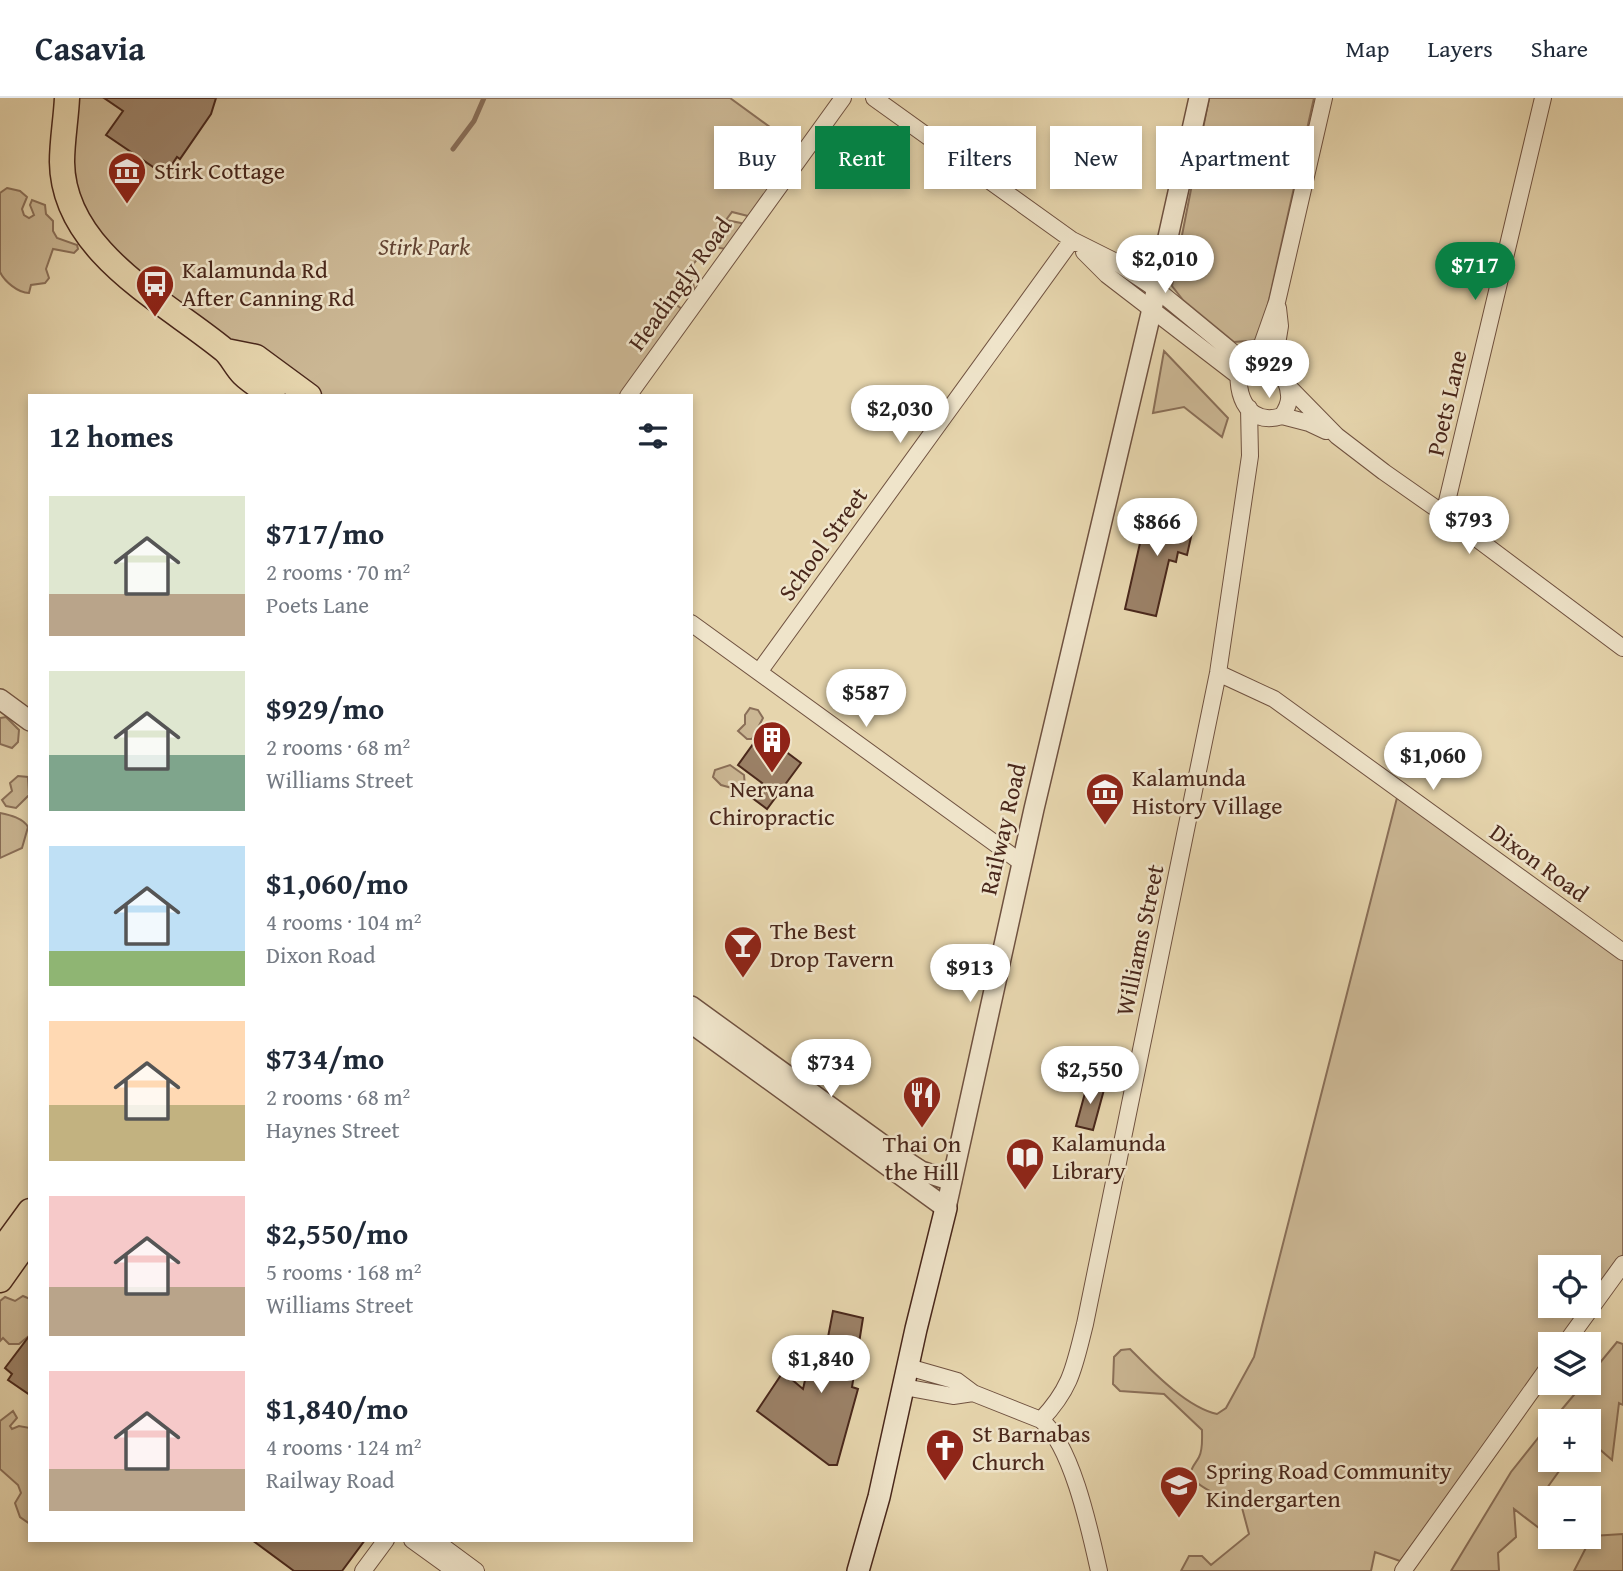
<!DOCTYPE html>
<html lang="en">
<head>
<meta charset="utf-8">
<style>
  body { margin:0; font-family:"Gentium Book Plus",serif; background:#f2f2f3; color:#1f2937; height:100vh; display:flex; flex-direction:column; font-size:26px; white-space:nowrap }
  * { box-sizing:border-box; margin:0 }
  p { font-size:23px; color:#747a83 }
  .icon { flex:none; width:38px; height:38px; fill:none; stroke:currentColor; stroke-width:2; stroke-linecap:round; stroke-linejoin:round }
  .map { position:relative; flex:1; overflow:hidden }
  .panel { position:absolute; left:28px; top:296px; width:665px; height:1148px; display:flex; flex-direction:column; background:#fff; border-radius:0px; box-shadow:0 4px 10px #0003 }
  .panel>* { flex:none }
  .hud { position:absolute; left:714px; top:28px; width:665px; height:63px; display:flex; gap:14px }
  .fabs { position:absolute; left:1538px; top:1157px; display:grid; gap:14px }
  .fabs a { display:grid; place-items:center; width:63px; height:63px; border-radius:0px; background:#fff; box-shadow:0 4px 10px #0003; font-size:35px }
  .price { position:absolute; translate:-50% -60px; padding:0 16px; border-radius:24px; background:#fff; color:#222; font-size:23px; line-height:46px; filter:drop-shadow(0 2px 4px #0008) }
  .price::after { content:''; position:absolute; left:50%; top:42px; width:21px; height:16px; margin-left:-10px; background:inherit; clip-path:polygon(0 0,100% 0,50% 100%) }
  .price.current { background:#0b8043; color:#fff }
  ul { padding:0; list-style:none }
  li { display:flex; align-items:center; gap:21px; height:175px; padding:0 21px }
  li span { display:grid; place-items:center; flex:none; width:196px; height:140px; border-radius:0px; color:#555 }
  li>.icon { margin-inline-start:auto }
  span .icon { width:84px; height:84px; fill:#fffc; stroke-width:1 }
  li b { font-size:30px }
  h2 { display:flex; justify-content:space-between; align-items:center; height:84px; padding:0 21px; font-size:30px }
  .tag { padding:0 24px; border-radius:0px; background:#fff; box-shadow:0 4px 10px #0003; font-size:24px; line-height:63px }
  .tag.current { background:#0b8043; color:#fff }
  header { display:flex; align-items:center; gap:42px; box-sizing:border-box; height:98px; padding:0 35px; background:#fff; border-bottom:2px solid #e0e1e3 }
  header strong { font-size:33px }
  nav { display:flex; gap:38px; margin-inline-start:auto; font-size:24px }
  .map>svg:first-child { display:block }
  .green { fill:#cbb794; stroke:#8a6f58; stroke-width:2 }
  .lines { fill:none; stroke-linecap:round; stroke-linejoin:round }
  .stream { stroke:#876c55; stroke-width:5 }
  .building { fill:#9b8167; stroke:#49271b; stroke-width:2 }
  .minor-casing { stroke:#705240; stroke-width:18 }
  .tertiary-casing { stroke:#705240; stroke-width:22 }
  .secondary-casing { stroke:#49271b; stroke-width:24 }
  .primary-casing { stroke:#49271b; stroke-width:27 }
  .minor { stroke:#efe4ca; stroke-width:16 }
  .tertiary { stroke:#efe4ca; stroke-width:19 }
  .secondary { stroke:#efe4ca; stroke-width:21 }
  .primary { stroke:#e6d5ad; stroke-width:24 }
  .labels { text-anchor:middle; stroke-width:5; stroke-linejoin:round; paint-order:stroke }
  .poi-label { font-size:24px; fill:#49271b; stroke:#efe4ca; text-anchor:start }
  .park-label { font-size:24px; font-style:italic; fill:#634433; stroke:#efe4ca }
  .street-label { font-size:24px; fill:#49271b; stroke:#efe4ca }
</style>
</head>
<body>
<header>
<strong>Casavia</strong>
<nav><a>Map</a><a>Layers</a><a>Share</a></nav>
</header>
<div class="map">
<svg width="1623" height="1473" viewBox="0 0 1623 1473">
  <rect width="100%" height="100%" fill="#e6d5ad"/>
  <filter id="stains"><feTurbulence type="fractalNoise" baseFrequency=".00286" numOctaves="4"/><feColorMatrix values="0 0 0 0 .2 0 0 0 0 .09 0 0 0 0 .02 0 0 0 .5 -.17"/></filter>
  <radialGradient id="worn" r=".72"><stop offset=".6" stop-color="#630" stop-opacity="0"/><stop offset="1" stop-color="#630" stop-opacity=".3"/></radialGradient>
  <path class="green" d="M67,0H730L785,40L771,60L775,61L779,69L767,85L771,93L752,119L732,114L726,122L741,125L746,128L726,151L707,148L686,176H692L694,190L686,197L677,189L669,201L687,215L628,297H309L186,224L73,108Z
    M1209,0H1314L1260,242L1234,244L1183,202L1172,188Z
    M7,90L20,93L27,99L22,111L24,117L29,120L34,117L30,107L32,102L45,107L46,116L53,123V133L57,140L77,147L78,151L74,155L53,151L46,171L49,180L45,185L31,187L29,195C18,195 4,183 0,174V95Z
    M1164,253L1228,320L1222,339L1184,309L1153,315Z
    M750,610L758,612L763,620L752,641H747L738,633L745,626V617Z
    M6,619L19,632L18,644L12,650L0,646V620Z
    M730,667L744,677L745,688L739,692L721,687L713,679L715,672Z
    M18,678L28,679L29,697L16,710L6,708L2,702L12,693L10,685Z
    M1399,692L1623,854V1161L1589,1207V1169H1550V1208H1589L1560,1246H1550V1260L1400,1463L1375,1454L1371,1473H1181L1189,1458H1202L1211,1467L1249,1436L1241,1406C1229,1401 1191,1389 1191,1374C1192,1368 1196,1365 1199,1359C1203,1352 1202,1340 1202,1332L1164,1296L1120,1293L1113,1286L1114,1259L1121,1252L1130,1251C1152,1273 1186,1309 1217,1316L1226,1310L1254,1259Z
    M0,715C10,717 23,720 28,729L22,750L0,760Z
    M23,1198L30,1201V1237L19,1246H9L3,1240L0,1243V1203L5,1199L15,1203Z
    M1617,1244L1623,1246V1307L1619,1305L1612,1362L1589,1342V1323H1552L1584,1285L1589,1284V1278Z
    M13,1313L17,1320L10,1328L12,1331L19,1328L30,1330V1426L20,1419L15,1405L21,1395L18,1387L0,1371V1323Z
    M1550,1325V1362H1567L1547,1390L1550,1438L1555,1439L1556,1443L1514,1411L1516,1439L1498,1455L1499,1473H1451L1511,1374Z
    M1623,1436V1473H1574L1592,1438Z"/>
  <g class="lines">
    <path class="stream" d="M453,51L474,23L484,0"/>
  </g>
  <path class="building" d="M104,0H216L211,16L180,61L177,59L165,77L106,37L123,13Z
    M1148,410L1195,421L1187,457L1178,454L1176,464L1169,462L1156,518L1125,511Z
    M761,635L801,665L767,711L751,699L762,685L738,667Z
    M1088,984L1105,988L1093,1032L1076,1028Z
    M833,1213L863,1220L852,1289L858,1291L837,1367H829L757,1313L783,1274L803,1291L806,1278L820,1281Z
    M30,1237V1297L8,1282L12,1276L5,1270Z
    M252,1442H365L342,1473H294Z"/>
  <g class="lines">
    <g class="minor-casing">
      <path id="minor" d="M874,0L1072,142L1116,164L1156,191L1241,261
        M1084,154L1107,177L1237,277
        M1251,254C1270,255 1288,279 1289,297C1290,305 1286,312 1282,318C1244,330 1233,290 1241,261Z
        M1259,255L1277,204L1324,0
        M1274,265L1280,228L1278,210
        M1287,287L1337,338L1384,374L1444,416L1623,550
        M628,298L843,0
        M1282,318L1309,325L1326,333
        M1444,416L1543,0
        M691,525L1022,765
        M759,574L1072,142
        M1218,575L1274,601L1623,854
        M1565,1246L1623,1166
        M908,1269L957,1283L973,1295L1041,1322C1072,1347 1090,1433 1099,1473
        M904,1289L953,1298L973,1295
        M1041,1322C1072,1289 1074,1269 1085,1226L1218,575L1250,358L1249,310
        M412,1442L455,1473
        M434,1442L476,1473
        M363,1473L386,1442
        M1403,1473L1550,1267"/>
    </g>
    <g class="tertiary-casing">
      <path id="tertiary" d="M0,601L30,623
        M691,908L901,1060L921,1073L952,1083
        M691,925L946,1110L1034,711L1152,211L1199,0"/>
    </g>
    <g class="secondary-casing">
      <path id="secondary" d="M858,1473L879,1399L916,1231L946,1110"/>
    </g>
    <g class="primary-casing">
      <path id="primary" d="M67,0C66,21 62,43 62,64C63,153 163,202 223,251C231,257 235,268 243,276C251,284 263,291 273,298
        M226,253L256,259L309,298
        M0,1154L30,1113
        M0,1182L29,1141"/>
    </g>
    <use href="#minor" class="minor"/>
    <use href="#tertiary" class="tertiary"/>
    <use href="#secondary" class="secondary"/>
    <use href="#primary" class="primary"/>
  </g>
  <defs>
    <g id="museum-pin" transform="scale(2.0125)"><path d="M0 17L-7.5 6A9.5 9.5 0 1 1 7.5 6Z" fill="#8f2418" stroke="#efe4ca"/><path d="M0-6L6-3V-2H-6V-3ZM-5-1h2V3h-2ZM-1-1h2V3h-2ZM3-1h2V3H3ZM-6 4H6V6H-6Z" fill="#fff"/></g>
    <g id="bus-pin" transform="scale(2.0125)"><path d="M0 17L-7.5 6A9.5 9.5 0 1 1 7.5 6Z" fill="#8f2418" stroke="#efe4ca"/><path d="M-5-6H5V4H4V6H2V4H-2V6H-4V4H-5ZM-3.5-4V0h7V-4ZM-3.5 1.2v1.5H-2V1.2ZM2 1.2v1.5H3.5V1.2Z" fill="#fff"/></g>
    <g id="building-pin" transform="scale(2.0125)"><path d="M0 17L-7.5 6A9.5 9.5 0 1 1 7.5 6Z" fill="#8f2418" stroke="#efe4ca"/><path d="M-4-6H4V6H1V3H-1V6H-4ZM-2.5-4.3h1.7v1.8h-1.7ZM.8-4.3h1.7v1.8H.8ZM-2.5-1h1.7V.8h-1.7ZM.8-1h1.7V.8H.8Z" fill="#fff"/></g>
    <g id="bar-pin" transform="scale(2.0125)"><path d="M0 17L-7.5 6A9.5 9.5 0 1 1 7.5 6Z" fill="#8f2418" stroke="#efe4ca"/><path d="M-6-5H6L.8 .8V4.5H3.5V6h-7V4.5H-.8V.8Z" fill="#fff"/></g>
    <g id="restaurant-pin" transform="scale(2.0125)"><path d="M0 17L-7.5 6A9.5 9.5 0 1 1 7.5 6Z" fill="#8f2418" stroke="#efe4ca"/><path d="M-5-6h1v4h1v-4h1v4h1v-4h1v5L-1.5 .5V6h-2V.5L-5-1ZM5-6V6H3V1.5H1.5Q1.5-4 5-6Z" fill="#fff"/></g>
    <g id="library-pin" transform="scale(2.0125)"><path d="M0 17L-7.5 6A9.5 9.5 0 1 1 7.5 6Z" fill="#8f2418" stroke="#efe4ca"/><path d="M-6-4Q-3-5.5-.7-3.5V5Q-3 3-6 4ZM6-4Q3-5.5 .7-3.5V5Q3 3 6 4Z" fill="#fff"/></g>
    <g id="church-pin" transform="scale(2.0125)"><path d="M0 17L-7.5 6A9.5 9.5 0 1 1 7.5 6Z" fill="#8f2418" stroke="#efe4ca"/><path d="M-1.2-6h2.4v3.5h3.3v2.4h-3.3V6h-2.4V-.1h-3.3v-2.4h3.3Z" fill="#fff"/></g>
    <g id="school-pin" transform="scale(2.0125)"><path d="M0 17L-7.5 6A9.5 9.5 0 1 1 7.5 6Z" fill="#8f2418" stroke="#efe4ca"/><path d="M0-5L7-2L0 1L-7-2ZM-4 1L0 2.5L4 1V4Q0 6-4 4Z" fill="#fff"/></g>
  </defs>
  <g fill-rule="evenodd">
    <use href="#museum-pin" x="127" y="73"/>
    <use href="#bus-pin" x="155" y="186"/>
    <use href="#building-pin" x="772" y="642"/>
    <use href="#museum-pin" x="1105" y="694"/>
    <use href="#bar-pin" x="743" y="847"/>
    <use href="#restaurant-pin" x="922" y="997"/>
    <use href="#library-pin" x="1025" y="1059"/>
    <use href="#church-pin" x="945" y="1350"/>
    <use href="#school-pin" x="1179" y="1387"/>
  </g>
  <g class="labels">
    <g class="poi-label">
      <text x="154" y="81">Stirk Cottage</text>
      <text x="182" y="180">Kalamunda Rd<tspan x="182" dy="28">After Canning Rd</tspan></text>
      <text x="1132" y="688">Kalamunda<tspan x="1132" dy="28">History Village</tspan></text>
      <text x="772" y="699" text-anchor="middle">Nervana<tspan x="772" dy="28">Chiropractic</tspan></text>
      <text x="770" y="841">The Best<tspan x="770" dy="28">Drop Tavern</tspan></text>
      <text x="1052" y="1053">Kalamunda<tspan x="1052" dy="28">Library</tspan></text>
      <text x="922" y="1054" text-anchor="middle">Thai On<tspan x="922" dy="28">the Hill</tspan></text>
      <text x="972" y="1344">St Barnabas<tspan x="972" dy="28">Church</tspan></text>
      <text x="1206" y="1381">Spring Road Community<tspan x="1206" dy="28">Kindergarten</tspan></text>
    </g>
    <g class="park-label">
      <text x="424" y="157">Stirk Park</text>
    </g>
    <g class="street-label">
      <text transform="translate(680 186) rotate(-54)" y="8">Headingly Road</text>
      <text transform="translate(1447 305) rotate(-77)" y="8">Poets Lane</text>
      <text transform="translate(823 446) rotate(-54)" y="8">School Street</text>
      <text transform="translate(1003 731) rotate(-77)" y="8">Railway Road</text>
      <text transform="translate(1539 765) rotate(36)" y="8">Dixon Road</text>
      <text transform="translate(1140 842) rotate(-78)" y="8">Williams Street</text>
    </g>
  </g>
  <rect width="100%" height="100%" filter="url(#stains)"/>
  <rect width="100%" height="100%" fill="url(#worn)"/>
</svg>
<div class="fabs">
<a><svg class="icon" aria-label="locate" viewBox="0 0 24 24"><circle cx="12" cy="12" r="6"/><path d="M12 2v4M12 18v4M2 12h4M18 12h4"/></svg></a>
<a><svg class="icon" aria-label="layers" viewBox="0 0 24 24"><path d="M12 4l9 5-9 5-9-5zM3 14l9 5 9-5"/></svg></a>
<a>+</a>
<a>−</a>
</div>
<b class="price" style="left:1165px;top:197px">$2,010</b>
<b class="price current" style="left:1475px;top:204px">$717</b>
<b class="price" style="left:1269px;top:302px">$929</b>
<b class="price" style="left:900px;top:347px">$2,030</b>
<b class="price" style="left:1469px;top:458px">$793</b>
<b class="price" style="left:1157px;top:460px">$866</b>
<b class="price" style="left:866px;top:631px">$587</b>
<b class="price" style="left:1433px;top:694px">$1,060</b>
<b class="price" style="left:970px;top:906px">$913</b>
<b class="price" style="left:831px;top:1001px">$734</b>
<b class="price" style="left:1090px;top:1008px">$2,550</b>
<b class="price" style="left:821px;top:1297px">$1,840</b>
<div class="hud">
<a class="tag">Buy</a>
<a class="tag current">Rent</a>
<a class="tag">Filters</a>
<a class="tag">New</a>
<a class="tag">Apartment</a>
</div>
<section class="panel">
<h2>12 homes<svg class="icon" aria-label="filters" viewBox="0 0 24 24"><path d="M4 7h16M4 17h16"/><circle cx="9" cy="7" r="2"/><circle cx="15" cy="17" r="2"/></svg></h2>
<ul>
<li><span style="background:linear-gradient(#dfe7d0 70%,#b9a48a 0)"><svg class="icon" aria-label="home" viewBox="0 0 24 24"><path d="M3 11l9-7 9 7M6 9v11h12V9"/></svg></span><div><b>$717/mo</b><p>2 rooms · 70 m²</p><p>Poets Lane</p></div></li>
<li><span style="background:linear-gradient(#dfe7d0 60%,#7fa58c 0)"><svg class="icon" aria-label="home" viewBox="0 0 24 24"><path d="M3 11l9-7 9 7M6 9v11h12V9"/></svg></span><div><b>$929/mo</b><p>2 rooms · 68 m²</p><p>Williams Street</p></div></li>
<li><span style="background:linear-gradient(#bfe0f5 75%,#8fb573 0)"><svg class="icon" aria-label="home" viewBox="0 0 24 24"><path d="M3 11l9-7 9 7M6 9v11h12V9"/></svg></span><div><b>$1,060/mo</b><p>4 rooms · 104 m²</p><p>Dixon Road</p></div></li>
<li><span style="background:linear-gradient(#ffd9b3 60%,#c2b280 0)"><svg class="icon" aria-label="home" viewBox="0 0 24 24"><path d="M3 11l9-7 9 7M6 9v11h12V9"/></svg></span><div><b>$734/mo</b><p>2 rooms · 68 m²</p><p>Haynes Street</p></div></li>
<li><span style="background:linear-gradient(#f6c9c9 65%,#b9a48a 0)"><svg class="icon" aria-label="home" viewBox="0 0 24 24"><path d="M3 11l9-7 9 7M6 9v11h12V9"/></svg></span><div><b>$2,550/mo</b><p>5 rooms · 168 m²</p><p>Williams Street</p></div></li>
<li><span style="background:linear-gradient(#f6c9c9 70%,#b9a48a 0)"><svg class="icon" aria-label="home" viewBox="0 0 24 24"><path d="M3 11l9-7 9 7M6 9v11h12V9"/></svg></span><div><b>$1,840/mo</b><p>4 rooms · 124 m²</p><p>Railway Road</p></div></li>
</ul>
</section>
</div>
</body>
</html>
